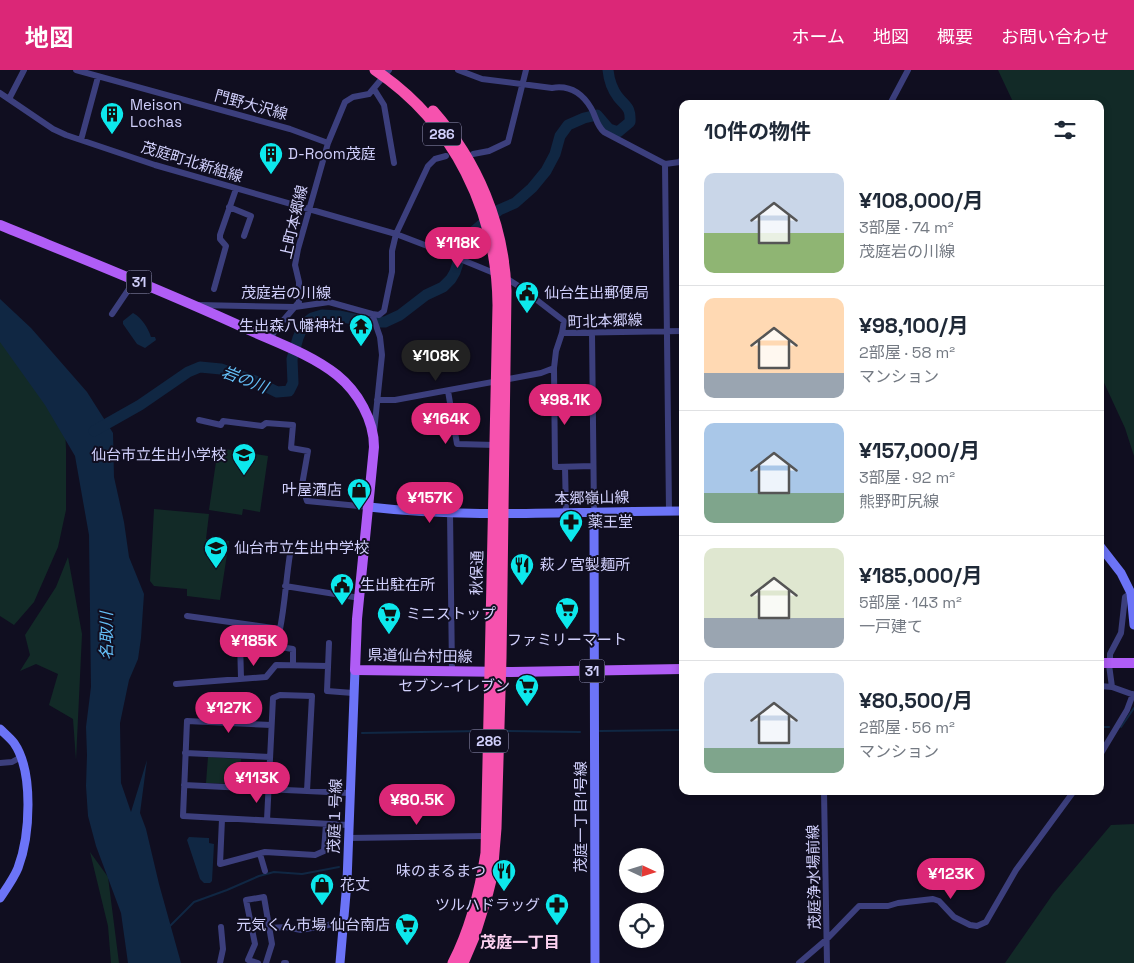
<!DOCTYPE html>
<html lang="ja">
<head>
<meta charset="utf-8">
<style>
  body { margin:0; font-family:"Space Grotesk","Noto Sans JP",sans-serif; background:#f6f6f7; color:#1f2937; height:100vh; display:flex; flex-direction:column; font-size:19px; white-space:nowrap }
  * { box-sizing:border-box; margin:0 }
  p { font-size:16px; color:#747a83 }
  .icon { flex:none; width:28px; height:28px; fill:none; stroke:currentColor; stroke-width:2; stroke-linecap:round; stroke-linejoin:round }
  .map { position:relative; flex:1; overflow:hidden }
  .drawer { position:absolute; left:679px; top:30px; width:425px; height:695px; display:flex; flex-direction:column; background:#fff; border-radius:10px; box-shadow:0 2px 8px #0003 }
  .drawer>* { flex:none }
  .needle { width:32px; rotate:94deg }
  .buttons { position:absolute; left:619px; top:778px; display:grid; gap:10px }
  .buttons a { display:grid; place-items:center; width:45px; height:45px; border-radius:50%; background:#fff; box-shadow:0 2px 8px #0003; font-size:25px }
  .price { position:absolute; translate:-50% -42px; padding:0 11px; border-radius:18px; background:#db2777; color:#fff; font-size:16px; line-height:32px; filter:drop-shadow(0 1px 2px #0008) }
  .price::after { content:''; position:absolute; left:50%; top:30px; width:15px; height:11px; margin-left:-8px; background:inherit; clip-path:polygon(0 0,100% 0,50% 100%) }
  .price.current { background:#222; color:#fff }
  ul { padding:0; list-style:none }
  li { display:flex; align-items:center; gap:15px; height:125px; padding:0 25px }
  li+li { border-top:1px solid #e0e1e3 }
  li span { display:grid; place-items:center; flex:none; width:140px; height:100px; border-radius:10px; color:#555 }
  li>.icon { margin-inline-start:auto }
  span .icon { width:60px; height:60px; fill:#fffc; stroke-width:1 }
  li b { font-size:21px }
  h2 { display:flex; justify-content:space-between; align-items:center; height:60px; padding:0 25px; font-size:21px }
  header { display:flex; align-items:center; gap:30px; box-sizing:border-box; height:70px; padding:0 25px; background:#db2777; color:#fff }
  header strong { font-size:24px }
  nav { display:flex; gap:28px; margin-inline-start:auto; font-size:18px }
  .map>svg:first-child { display:block }
  .green { fill:#122a27 }
  .water { fill:#102743 }
  .lines { fill:none; stroke-linecap:round; stroke-linejoin:round }
  .stream { stroke:#102743; stroke-width:2 }
  .river { stroke:#102743; stroke-width:11 }
  .street { stroke:#3c3f7d; stroke-width:6 }
  .secondary { stroke:#6c74f7; stroke-width:9 }
  .primary { stroke:#b05df6; stroke-width:10 }
  .highway { stroke:#f652ae; stroke-width:11 }
  .labels { text-anchor:middle; stroke-width:4; stroke-linejoin:round; paint-order:stroke }
  .shield { fill:#100e20; stroke:#9796ba; stroke-width:1 }
  .shield-label { font-size:14px; font-weight:bold; fill:#d1d0fc }
  .poi-label { font-size:15px; fill:#d1d0fc; stroke:#100e20; text-anchor:start }
  .street-label { font-size:15px; fill:#d1d0fc; stroke:#100e20 }
  .water-label { font-size:16px; font-style:italic; fill:#64bff7; stroke:#100e20 }
  .neighbourhood-label { font-size:16px; font-weight:bold; fill:#fdd2f1; stroke:#100e20 }
</style>
</head>
<body>
<header>
<strong>地図</strong>
<nav><a>ホーム</a><a>地図</a><a>概要</a><a>お問い合わせ</a></nav>
</header>
<div class="map">
<svg width="1134" height="893" viewBox="0 0 1134 893">
  <rect width="100%" height="100%" fill="#100e20"/>
  <path class="green" d="M998,0H1134V386L1125,358L1100,304V34H1014Z
    M0,259L64,335L66,379V440L58,477L34,532L14,555L0,546Z
    M218,378L268,386L260,442L243,439L242,445L209,440Z
    M154,439L209,444L206,469L229,471L220,530L187,526V519L154,516L150,511Z
    M68,487L82,564L76,690L73,649L49,635L58,604L36,594L20,601L30,585L25,565L56,517Z
    M208,687L241,689L239,714L206,713Z
    M1134,754V893H1005L1053,824L1111,755Z
    M90,782L108,807L119,893H111L108,856Z"/>
  <path class="water" d="M0,229L31,258L87,322L113,363L114,407L124,452L129,487L144,524L141,568L138,589L129,610L120,653L121,713L131,742L147,690L140,743L146,759L159,814L181,893H128L121,843L96,776L88,746L86,716L87,685L86,657L91,617L89,465L75,386L45,335L0,272Z
    M133,243C142,248 148,258 151,267H155L156,270L145,278L137,274L123,254V251Z
    M189,767L209,768V773L214,774L212,811L210,813H204L200,809L187,770Z"/>
  <g class="lines">
    <path class="stream" d="M1100,657H1109
      M1121,657L1134,638
      M506,661L580,662
      M600,661L682,660
      M362,663L480,661
      M170,856L194,832L227,820L259,806L274,802L302,804L339,797"/>
    <path class="river" d="M94,361L140,335L188,302L200,297L221,299L255,311L277,322L289,321L293,313L292,289L298,268L303,256L306,253L312,248L322,245L339,246L367,252H385L400,245L426,225L443,217L451,209L455,202L466,168L499,140L515,133L532,118L546,101L555,84L560,66L568,55L584,48L597,45L609,59L618,62L630,52C631,37 626,37 618,27C612,19 609,10 608,0"/>
    <path class="street" d="M76,0L290,59L328,73L345,32L353,27L369,24L389,0
      M458,0L482,9L552,18C569,15 582,23 591,38C596,46 596,55 604,62L665,94L680,92L682,89
      M374,19L384,35L394,93
      M0,23L53,59L66,65L155,95L396,164L443,182L506,208L520,217L564,251L562,263
      M9,29L24,0
      M890,34L908,0
      M81,70L98,7
      M473,84L489,81L508,72L526,0
      M665,94L669,441
      M229,137L251,146L244,166
      M214,219L226,176L220,169V165L236,119
      M198,235L295,237L329,232L372,244L380,267L382,285L374,362
      M112,244L135,210
      M372,244L379,245L384,241L392,202V181L396,164L428,96L435,89L446,86
      M592,263L594,442
      M270,270L275,260L299,232V212L295,195L298,179L328,73
      M554,298L555,397L593,396
      M448,321L457,374L495,375
      M377,330H395L541,303L554,298L556,281L562,263L682,261
      M199,350L221,355L223,351L262,356L266,353L293,355L291,378L308,381L302,415L307,431L369,437
      M565,397L566,442
      M450,442L452,601
      M285,516L360,528
      M187,546L280,559C285,534 286,509 290,484
      M329,573L327,621L353,623
      M1110,588V584L1121,563L1125,527L1131,523
      M1109,595L1112,617L1134,625
      M241,608L240,571L293,579V595
      M176,614L266,607L276,595L328,596
      M1100,616L1112,617
      M271,655L187,651L183,746L348,755
      M185,683L270,687
      M1100,685L1127,640L1133,624
      M0,693L12,692L21,687
      M184,715L349,723
      M824,721L827,893
      M222,749L220,794L265,782L315,785L324,781L326,754
      M267,750L273,628L280,625L312,626L307,721
      M348,768L486,766
      M260,784L265,801
      M270,858L286,857L301,860L344,852
      M220,893L223,879L221,857
      M258,893L248,890L255,874L246,830L264,827L272,874L266,893
      M284,893H286
      M799,893L827,869L859,836H888L898,833L933,829L939,831L954,847L970,855L977,856L986,852L1016,800L1074,721"/>
    <path class="secondary" d="M369,437C472,449 578,441 682,441
      M594,442L595,893
      M1100,476L1121,503L1131,523L1134,555
      M0,659C4,663 10,668 14,673C34,702 30,766 18,798C14,808 6,819 0,828
      M340,893L347,812L355,600"/>
    <path class="primary" d="M0,155C83,189 167,222 249,260C278,273 312,285 337,305C358,322 374,350 374,377L357,549L355,600L512,602L682,599
      M1100,593H1134"/>
    <path class="highway" d="M375,0C454,53 497,141 498,235L486,783C480,822 471,858 453,893
      M433,41C477,91 504,154 506,221L501,588L496,758L492,806L488,822L474,867L463,893"/>
  </g>
  <defs>
    <g id="building-pin" transform="scale(1.25)"><path d="M0 17L-7.5 6A9.5 9.5 0 1 1 7.5 6Z" fill="#0de8ec" stroke="#100e20"/><path d="M-4-6H4V6H1V3H-1V6H-4ZM-2.5-4.3h1.7v1.8h-1.7ZM.8-4.3h1.7v1.8H.8ZM-2.5-1h1.7V.8h-1.7ZM.8-1h1.7V.8H.8Z" fill="#111"/></g>
    <g id="civic-pin" transform="scale(1.25)"><path d="M0 17L-7.5 6A9.5 9.5 0 1 1 7.5 6Z" fill="#0de8ec" stroke="#100e20"/><path d="M-.6-6.5H3V-4.5H.6V-3L4-1V1h2V6H-6V1h2V-1L-.6-3ZM-1.2 2.5V6h2.4V2.5Z" fill="#111"/></g>
    <g id="temple-pin" transform="scale(1.25)"><path d="M0 17L-7.5 6A9.5 9.5 0 1 1 7.5 6Z" fill="#0de8ec" stroke="#100e20"/><path d="M0-6L5-2H3V0L6.5 2.5H4V6H1.5V3h-3V6H-4V2.5H-6.5L-3 0V-2H-5Z" fill="#111"/></g>
    <g id="school-pin" transform="scale(1.25)"><path d="M0 17L-7.5 6A9.5 9.5 0 1 1 7.5 6Z" fill="#0de8ec" stroke="#100e20"/><path d="M0-5L7-2L0 1L-7-2ZM-4 1L0 2.5L4 1V4Q0 6-4 4Z" fill="#111"/></g>
    <g id="shop-pin" transform="scale(1.25)"><path d="M0 17L-7.5 6A9.5 9.5 0 1 1 7.5 6Z" fill="#0de8ec" stroke="#100e20"/><path d="M-5-2.5h2.3a2.7 3.5 0 0 1 5.4 0H5L5.5 6h-11ZM-1.5-2.5h3a1.5 2.3 0 0 0-3 0Z" fill="#111"/></g>
    <g id="pharmacy-pin" transform="scale(1.25)"><path d="M0 17L-7.5 6A9.5 9.5 0 1 1 7.5 6Z" fill="#0de8ec" stroke="#100e20"/><path d="M-2-6h4v4h4v4h-4v4h-4v-4h-4v-4h4Z" fill="#111"/></g>
    <g id="restaurant-pin" transform="scale(1.25)"><path d="M0 17L-7.5 6A9.5 9.5 0 1 1 7.5 6Z" fill="#0de8ec" stroke="#100e20"/><path d="M-5-6h1v4h1v-4h1v4h1v-4h1v5L-1.5 .5V6h-2V.5L-5-1ZM5-6V6H3V1.5H1.5Q1.5-4 5-6Z" fill="#111"/></g>
    <g id="supermarket-pin" transform="scale(1.25)"><path d="M0 17L-7.5 6A9.5 9.5 0 1 1 7.5 6Z" fill="#0de8ec" stroke="#100e20"/><path d="M-6-5.5h2.5l.6 2H6L4.5 2H-2.5L-4.4-4H-6ZM-1.5 3.2a1.3 1.3 0 1 0 .1 0ZM3 3.2a1.3 1.3 0 1 0 .1 0Z" fill="#111"/></g>
  </defs>
  <g fill-rule="evenodd">
    <use href="#building-pin" x="112" y="44"/>
    <use href="#building-pin" x="271" y="84"/>
    <use href="#civic-pin" x="527" y="223"/>
    <use href="#temple-pin" x="361" y="256"/>
    <use href="#school-pin" x="244" y="385"/>
    <use href="#shop-pin" x="359" y="420"/>
    <use href="#pharmacy-pin" x="571" y="452"/>
    <use href="#school-pin" x="216" y="478"/>
    <use href="#restaurant-pin" x="522" y="495"/>
    <use href="#civic-pin" x="342" y="515"/>
    <use href="#supermarket-pin" x="567" y="539"/>
    <use href="#supermarket-pin" x="389" y="544"/>
    <use href="#supermarket-pin" x="527" y="616"/>
    <use href="#restaurant-pin" x="504" y="801"/>
    <use href="#shop-pin" x="322" y="815"/>
    <use href="#pharmacy-pin" x="557" y="835"/>
    <use href="#supermarket-pin" x="407" y="855"/>
  </g>
  <g class="labels">
    <g class="shield">
      <rect x="423" y="52.5" width="38" height="23" rx="4"/>
      <rect x="126.5" y="200.5" width="25" height="23" rx="4"/>
      <rect x="579.5" y="589.5" width="25" height="23" rx="4"/>
      <rect x="470" y="659.5" width="38" height="23" rx="4"/>
    </g>
    <g class="shield-label">
      <text x="442" y="69">286</text>
      <text x="139" y="217">31</text>
      <text x="592" y="606">31</text>
      <text x="489" y="676">286</text>
    </g>
    <g class="poi-label">
      <text x="130" y="40">Meison<tspan x="130" dy="17">Lochas</tspan></text>
      <text x="288" y="89">D-Room茂庭</text>
      <text x="544" y="228">仙台生出郵便局</text>
      <text x="344" y="261" text-anchor="end">生出森八幡神社</text>
      <text x="226" y="390" text-anchor="end">仙台市立生出小学校</text>
      <text x="342" y="425" text-anchor="end">叶屋酒店</text>
      <text x="588" y="457">薬王堂</text>
      <text x="234" y="483">仙台市立生出中学校</text>
      <text x="540" y="500">萩ノ宮製麺所</text>
      <text x="360" y="520">生出駐在所</text>
      <text x="406" y="549">ミニストップ</text>
      <text x="567" y="575" text-anchor="middle">ファミリーマート</text>
      <text x="510" y="621" text-anchor="end">セブン-イレブン</text>
      <text x="486" y="806" text-anchor="end">味のまるまつ</text>
      <text x="340" y="820">花丈</text>
      <text x="540" y="840" text-anchor="end">ツルハドラッグ</text>
      <text x="390" y="860" text-anchor="end">元気くん市場 仙台南店</text>
    </g>
    <g class="street-label">
      <text transform="translate(251 35) rotate(15)" y="5">門野大沢線</text>
      <text transform="translate(192 92) rotate(17)" y="5">茂庭町北新組線</text>
      <text transform="translate(294 152) rotate(-77)" y="5">上町本郷線</text>
      <text x="286" y="228">茂庭岩の川線</text>
      <text transform="translate(605 251) rotate(-2)" y="5">町北本郷線</text>
      <text transform="translate(592 428) rotate(-1)" y="5">本郷嶺山線</text>
      <text transform="translate(477 503) rotate(-89)" y="5">秋保通</text>
      <text transform="translate(420 586) rotate(1)" y="5">県道仙台村田線</text>
      <text transform="translate(335 746) rotate(-88)" y="5">茂庭１号線</text>
      <text transform="translate(581 747) rotate(-90)" y="5">茂庭一丁目1号線</text>
      <text transform="translate(814 807) rotate(-91)" y="5">茂庭浄水場前線</text>
    </g>
    <g class="water-label">
      <text transform="translate(245 309) rotate(21)" y="6">岩の川</text>
      <text transform="translate(106 566) rotate(-90)" y="6">名取川</text>
    </g>
    <g class="neighbourhood-label">
      <text x="520" y="878">茂庭一丁目</text>
    </g>
  </g>
</svg>
<div class="buttons">
<a><svg class="needle" viewBox="-14 -14 28 28"><path d="M0-13l5 13h-10z" fill="#e53935"/><path d="M0 13l5-13h-10z" fill="#747a83"/></svg></a>
<a><svg class="icon" aria-label="locate" viewBox="0 0 24 24"><circle cx="12" cy="12" r="6"/><path d="M12 2v4M12 18v4M2 12h4M18 12h4"/></svg></a>
</div>
<b class="price" style="left:458px;top:199px">¥118K</b>
<b class="price current" style="left:436px;top:312px">¥108K</b>
<b class="price" style="left:565px;top:356px">¥98.1K</b>
<b class="price" style="left:446px;top:375px">¥164K</b>
<b class="price" style="left:430px;top:454px">¥157K</b>
<b class="price" style="left:254px;top:597px">¥185K</b>
<b class="price" style="left:229px;top:664px">¥127K</b>
<b class="price" style="left:257px;top:734px">¥113K</b>
<b class="price" style="left:417px;top:756px">¥80.5K</b>
<b class="price" style="left:951px;top:830px">¥123K</b>
<section class="drawer">
<h2>10件の物件<svg class="icon" aria-label="filters" viewBox="0 0 24 24"><path d="M4 7h16M4 17h16"/><circle cx="9" cy="7" r="2"/><circle cx="15" cy="17" r="2"/></svg></h2>
<ul>
<li><span style="background:linear-gradient(#c9d6e8 60%,#8fb573 0)"><svg class="icon" aria-label="home" viewBox="0 0 24 24"><path d="M3 11l9-7 9 7M6 9v11h12V9"/></svg></span><div><b>¥108,000/月</b><p>3部屋 · 74 m²</p><p>茂庭岩の川線</p></div></li>
<li><span style="background:linear-gradient(#ffd9b3 75%,#9aa5b1 0)"><svg class="icon" aria-label="home" viewBox="0 0 24 24"><path d="M3 11l9-7 9 7M6 9v11h12V9"/></svg></span><div><b>¥98,100/月</b><p>2部屋 · 58 m²</p><p>マンション</p></div></li>
<li><span style="background:linear-gradient(#a9c7e8 70%,#7fa58c 0)"><svg class="icon" aria-label="home" viewBox="0 0 24 24"><path d="M3 11l9-7 9 7M6 9v11h12V9"/></svg></span><div><b>¥157,000/月</b><p>3部屋 · 92 m²</p><p>熊野町尻線</p></div></li>
<li><span style="background:linear-gradient(#dfe7d0 70%,#9aa5b1 0)"><svg class="icon" aria-label="home" viewBox="0 0 24 24"><path d="M3 11l9-7 9 7M6 9v11h12V9"/></svg></span><div><b>¥185,000/月</b><p>5部屋 · 143 m²</p><p>一戸建て</p></div></li>
<li><span style="background:linear-gradient(#c9d6e8 75%,#7fa58c 0)"><svg class="icon" aria-label="home" viewBox="0 0 24 24"><path d="M3 11l9-7 9 7M6 9v11h12V9"/></svg></span><div><b>¥80,500/月</b><p>2部屋 · 56 m²</p><p>マンション</p></div></li>
</ul>
</section>
</div>
</body>
</html>
